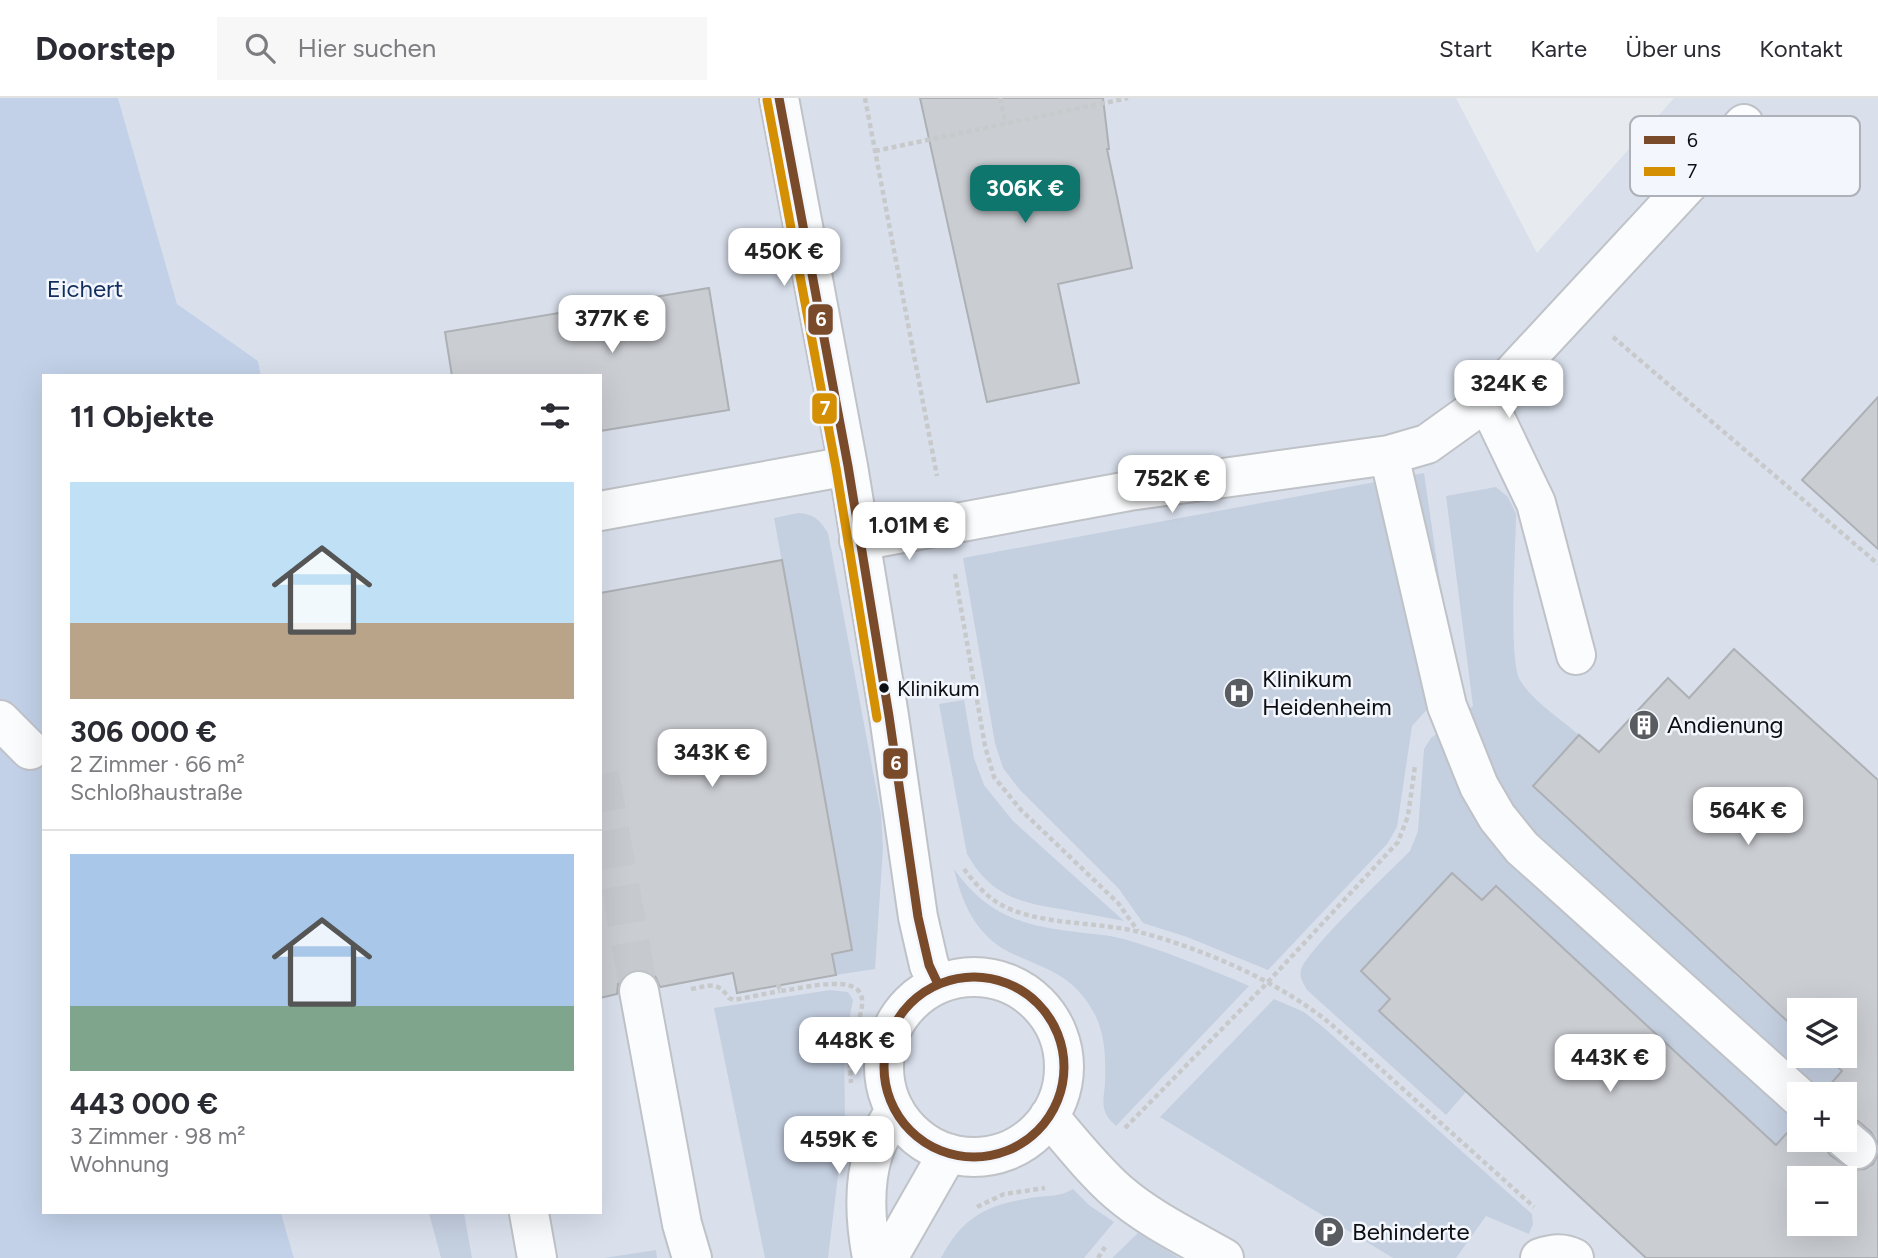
<!DOCTYPE html>
<html lang="de">
<head>
<meta charset="utf-8">
<style>
  body { margin:0; font-family:Figtree,sans-serif; background:#f7f7f7; color:#2b2b33; height:100vh; display:flex; flex-direction:column; font-size:26px; white-space:nowrap }
  * { box-sizing:border-box; margin:0 }
  p { font-size:23px; color:#7c7c81 }
  .icon { flex:none; width:38px; height:38px; fill:none; stroke:currentColor; stroke-width:2; stroke-linecap:round; stroke-linejoin:round }
  .map { position:relative; flex:1; overflow:hidden }
  .panel { position:absolute; left:42px; top:276px; width:560px; height:840px; display:flex; flex-direction:column; background:#fff; border-radius:0px; box-shadow:0 7px 28px #0002 }
  .panel>* { flex:none }
  .tools { position:absolute; left:1787px; top:900px; display:grid; gap:14px }
  .tools a { display:grid; place-items:center; width:70px; height:70px; border-radius:0px; background:#fff; box-shadow:0 7px 28px #0002; font-size:35px }
  .price { position:absolute; translate:-50% -60px; padding:0 16px; border-radius:14px; background:#fff; color:#222; font-size:23px; line-height:46px; filter:drop-shadow(0 2px 4px #0008) }
  .price::after { content:''; position:absolute; left:50%; top:42px; width:21px; height:16px; margin-left:-10px; background:inherit; clip-path:polygon(0 0,100% 0,50% 100%) }
  .price.on { background:#0f766e; color:#fff }
  ul { padding:0; list-style:none }
  li { display:grid; align-content:center; gap:14px; height:371px; padding:0 28px }
  li+li { border-top:2px solid #e1e1e2 }
  li span { display:grid; place-items:center; height:217px; border-radius:0px; color:#555 }
  li>.icon { margin-inline-start:auto }
  span .icon { width:126px; height:126px; fill:#fffc; stroke-width:1 }
  li b { font-size:30px }
  h2 { display:flex; justify-content:space-between; align-items:center; height:84px; padding:0 28px; font-size:30px }
  header { display:flex; align-items:center; gap:42px; box-sizing:border-box; height:98px; padding:0 35px; background:#fff; border-bottom:2px solid #e1e1e2 }
  header strong { font-size:33px }
  nav { display:flex; gap:38px; margin-inline-start:auto; font-size:24px }
  .search { width:490px; height:63px; background:#f7f7f7; display:flex; align-items:center; gap:18px; box-sizing:border-box; padding:0 24px; border-radius:0px; color:#7c7c81; font-size:26px }
  .map>svg:first-child { display:block }
  .built { fill:#d9e0ec; fill-rule:evenodd }
  .green { fill:#c4cfe0 }
  .forest { fill:#c2d1e8 }
  .building { fill:#cacdd2; stroke:#adb0b4; stroke-width:2; fill-rule:evenodd }
  .lines { fill:none; stroke-linecap:round; stroke-linejoin:round }
  .minor-tunnel { stroke:#c6cacf; stroke-width:38; stroke-dasharray:38 19; stroke-linecap:butt }
  .minor-casing { stroke:#bfc2c7; stroke-width:42 }
  .path { stroke:#c8c9ca; stroke-width:4.5; stroke-dasharray:5 3.5; stroke-linecap:butt }
  .minor { stroke:#fbfcfd; stroke-width:38 }
  .bus-1-casing { stroke:#f3f7fd; stroke-width:14 }
  .bus-2-casing { stroke:#f3f7fd; stroke-width:14 }
  .bus-1 { stroke:#7a4b2a; stroke-width:9 }
  .bus-2 { stroke:#d48f03; stroke-width:9 }
  .bus-dot { fill:#0d0f13; stroke:#f3f7fd; stroke-width:2.5 }
  .labels { text-anchor:middle; stroke-width:5; stroke-linejoin:round; paint-order:stroke }
  .bus-label { font-size:22px; fill:#0d0f13; stroke:#f3f7fd; text-anchor:start }
  .park-label { font-size:24px; fill:#122e5e; stroke:#f3f7fd }
  .poi-label { font-size:24px; fill:#0d0f13; stroke:#f3f7fd; text-anchor:start }
  .key { fill:#f3f7fd; stroke:#aeb1b7; stroke-width:2 }
  .key-label { font-size:19px; fill:#0d0f13 }
  .line-badge { stroke:#f3f7fd; stroke-width:2.5 }
  .badge-label { font-size:19px; text-anchor:middle; font-weight:bold; fill:#fff }
</style>
</head>
<body>
<header>
<strong>Doorstep</strong>
<div class="search"><svg class="icon" aria-label="search" viewBox="0 0 24 24"><circle cx="10" cy="10" r="6"/><path d="M15 15l6 6"/></svg>Hier suchen</div>
<nav><a>Start</a><a>Karte</a><a>Über uns</a><a>Kontakt</a></nav>
</header>
<div class="map">
<svg width="1878" height="1160" viewBox="0 0 1878 1160">
  <rect width="100%" height="100%" fill="#e7ebf0"/>
  <path class="built" d="M118,0H1456L1537,155L1674,0H1878V1160H294L281,1115H600V278H261L258,263L177,207ZM1799,912H1844V957H1799ZM1799,996H1844V1041H1799ZM1799,1080H1844V1125H1799Z"/>
  <path class="green" d="M1424,375L1455,588L1432,606L1412,628L1397,729L1387,746L1268,872L1187,839L1143,825L1119,791L1020,692L1003,670L995,645L963,460Z
    M1496,389L1508,399L1516,416C1516,446 1508,562 1520,582C1533,604 1560,620 1579,637L1533,688L1697,841L1704,833L1741,868L1734,876L1799,934V957H1825L1878,1005V1119L1844,1080H1816L1838,1055L1823,1041H1844V996H1799V1022L1776,1047L1496,788L1482,802L1452,775L1361,873L1390,901L1379,913L1466,994L1446,1017L1307,892C1304,886 1299,880 1301,872C1306,853 1391,772 1410,753L1418,733L1424,651L1431,640L1473,608L1446,398Z
    M798,415C814,416 820,422 828,435L881,716L883,750L875,871L836,877L832,856L852,852L774,420Z
    M964,602L974,660L984,687L1013,723L1124,823C1107,820 1089,816 1071,813C1025,805 993,802 967,756L939,606Z
    M954,771C988,818 1021,827 1077,834C1092,836 1109,837 1124,841C1167,854 1208,870 1249,888L1116,1028C1110,1022 1106,1019 1104,1010C1102,1002 1105,992 1105,984C1106,962 1105,934 1094,915C1072,875 1046,872 1009,854C976,837 962,805 954,771Z
    M830,892L848,894L853,902L844,950L845,1020L828,1160H765L714,910Z
    M1274,901L1304,914L1323,929L1532,1116L1533,1126L1529,1136L1486,1118L1456,1160H1393L1160,1019Z
    M1073,1091L1089,1107L1114,1124L1084,1160H941C964,1116 990,1106 1037,1099C1051,1097 1060,1099 1073,1091Z
    M429,1115H464L472,1160H441Z
    M1138,1135L1179,1160H1112Z
    M656,1152L657,1160H604Z"/>
  <path class="forest" d="M0,0H118L177,206L258,263L261,278H44V1115H281L294,1160H0Z"/>
  <path class="building" d="M920,0H1103L1109,51H1107L1132,170L1058,186L1079,285L987,304Z
    M709,190L729,312L600,333V278H452L445,234Z
    M1878,299V451L1802,382Z
    M782,462L852,852L832,856L836,877L737,895L733,875L660,889L655,878L646,872L636,871L624,877L618,886L617,896L600,900V495Z
    M1734,551L1878,682V1047L1871,1034L1858,1023L1844,1019V996H1822L1842,973L1825,957H1844V912H1799V934L1533,688L1579,637L1599,654L1668,580L1689,600Z
    M1452,775L1482,802L1496,788L1776,1047L1799,1022V1041H1823L1824,1048L1830,1057L1852,1072L1865,1071L1873,1066L1878,1056V1160H1646L1379,913L1390,901L1361,873ZM1799,1080H1844V1125H1799Z"/>
  <g class="lines">
    <path class="minor-tunnel" d="M600,676L639,893"/>
    <g class="minor-casing">
      <path id="minor" d="M779,0L848,368L889,618L918,819L929,867L938,886
        M1487,303L1536,405L1576,557
        M1389,357L1447,608L1479,688L1497,719L1522,750L1799,999
        M600,413L848,368
        M859,443L1129,393L1389,357L1427,346L1487,303L1744,26
        M0,622L30,652
        M884 969a90 90 0 1 1 180 0a90 90 0 1 1-180 0Z
        M639,893L682,1126L692,1160
        M1049,1018C1071,1044 1093,1072 1118,1094C1149,1121 1189,1140 1224,1160
        M1844,1040L1857,1051
        M529,1115L537,1160
        M872,1160C866,1128 863,1088 873,1056C878,1040 887,1026 895,1012
        M888,1160L948,1055
        M1540,1160C1552,1156 1562,1154 1574,1160"/>
    </g>
    <path class="path" d="M865,0L937,378
      M1000,0L1006,25
      M875,53L1128,0
      M1613,239L1878,466
      M955,476L985,648L994,679L1021,712L1118,805L1138,833
      M964,771C973,783 985,797 998,805C1037,828 1096,823 1139,834C1204,851 1280,884 1332,927L1534,1109
      M778,886L780,893C797,891 816,886 834,886C881,885 856,921 852,947C850,960 850,972 851,985
      M691,891C710,888 716,882 729,900L734,902L780,893
      M1125,1030L1267,885L1398,744L1408,718L1415,668
      M977,1109L1004,1096L1045,1090
      M1098,1160L1105,1149"/>
    <use href="#minor" class="minor"/>
    <g class="bus-1-casing">
      <path id="bus-1" d="M779,0L848,368L889,618L918,819L929,867L938,886
        M884 969a90 90 0 1 1 180 0a90 90 0 1 1-180 0Z"/>
    </g>
    <g class="bus-2-casing">
      <path id="bus-2" d="M767,2L836,370L877,620"/>
    </g>
    <use href="#bus-1" class="bus-1"/>
    <use href="#bus-2" class="bus-2"/>
  </g>
  <defs>
    <g id="hospital-disc" transform="scale(1.575)"><circle r="9.5" fill="#595c60" stroke="#f3f7fd"/><path d="M-5-5h3v3.5h4V-5h3V5h-3V1.5h-4V5h-3Z" fill="#fff"/></g>
    <g id="building-disc" transform="scale(1.575)"><circle r="9.5" fill="#595c60" stroke="#f3f7fd"/><path d="M-4-6H4V6H1V3H-1V6H-4ZM-2.5-4.3h1.7v1.8h-1.7ZM.8-4.3h1.7v1.8H.8ZM-2.5-1h1.7V.8h-1.7ZM.8-1h1.7V.8H.8Z" fill="#fff"/></g>
    <g id="parking-disc" transform="scale(1.575)"><circle r="9.5" fill="#595c60" stroke="#f3f7fd"/><path d="M-3.5-5.5H1a3.5 3.5 0 0 1 0 7H-1V5.5H-3.5ZM-1-3.4V-.6H.8a1.4 1.4 0 0 0 0-2.8Z" fill="#fff"/></g>
  </defs>
  <g fill-rule="evenodd">
    <use href="#hospital-disc" x="1239" y="595"/>
    <use href="#building-disc" x="1644" y="627"/>
    <use href="#parking-disc" x="1329" y="1134"/>
  </g>
  <circle class="bus-dot" cx="884" cy="590" r="6"/>
  <g class="labels">
    <g class="bus-label">
      <text x="897" y="598">Klinikum</text>
    </g>
    <g class="park-label">
      <text x="85" y="199">Eichert</text>
    </g>
    <g class="poi-label">
      <text x="1262" y="589">Klinikum<tspan x="1262" dy="28">Heidenheim</tspan></text>
      <text x="1667" y="635">Andienung</text>
      <text x="1352" y="1142">Behinderte</text>
    </g>
  </g>
  <rect x="1630" y="18" width="230" height="80" rx="10" class="key"/>
  <rect x="1644" y="38" width="31" height="8" fill="#7a4b2a"/>
  <rect x="1644" y="69" width="31" height="9" fill="#d48f03"/>
  <g class="key-label">
    <text x="1687" y="49">6</text>
    <text x="1687" y="80">7</text>
  </g>
  <g class="line-badge">
    <rect x="807" y="205" width="27" height="33" rx="7" fill="#7a4b2a"/>
    <rect x="811" y="294" width="27" height="33" rx="7" fill="#d48f03"/>
    <rect x="882" y="649" width="27" height="33" rx="7" fill="#7a4b2a"/>
  </g>
  <g class="badge-label">
    <text x="821" y="228">6</text>
    <text x="825" y="317">7</text>
    <text x="896" y="672">6</text>
  </g>
</svg>
<div class="tools">
<a><svg class="icon" aria-label="layers" viewBox="0 0 24 24"><path d="M12 4l9 5-9 5-9-5zM3 14l9 5 9-5"/></svg></a>
<a>+</a>
<a>−</a>
</div>
<b class="price on" style="left:1025px;top:127px">306K €</b>
<b class="price" style="left:784px;top:190px">450K €</b>
<b class="price" style="left:612px;top:257px">377K €</b>
<b class="price" style="left:1509px;top:322px">324K €</b>
<b class="price" style="left:1172px;top:417px">752K €</b>
<b class="price" style="left:909px;top:464px">1.01M €</b>
<b class="price" style="left:712px;top:691px">343K €</b>
<b class="price" style="left:1748px;top:749px">564K €</b>
<b class="price" style="left:855px;top:979px">448K €</b>
<b class="price" style="left:1610px;top:996px">443K €</b>
<b class="price" style="left:839px;top:1078px">459K €</b>
<section class="panel">
<h2>11 Objekte<svg class="icon" aria-label="filters" viewBox="0 0 24 24"><path d="M4 7h16M4 17h16"/><circle cx="9" cy="7" r="2"/><circle cx="15" cy="17" r="2"/></svg></h2>
<ul>
<li><span style="background:linear-gradient(#bfe0f5 65%,#b9a48a 0)"><svg class="icon" aria-label="home" viewBox="0 0 24 24"><path d="M3 11l9-7 9 7M6 9v11h12V9"/></svg></span><div><b>306 000 €</b><p>2 Zimmer · 66 m²</p><p>Schloßhaustraße</p></div></li>
<li><span style="background:linear-gradient(#a9c7e8 70%,#7fa58c 0)"><svg class="icon" aria-label="home" viewBox="0 0 24 24"><path d="M3 11l9-7 9 7M6 9v11h12V9"/></svg></span><div><b>443 000 €</b><p>3 Zimmer · 98 m²</p><p>Wohnung</p></div></li>
</ul>
</section>
</div>
</body>
</html>
